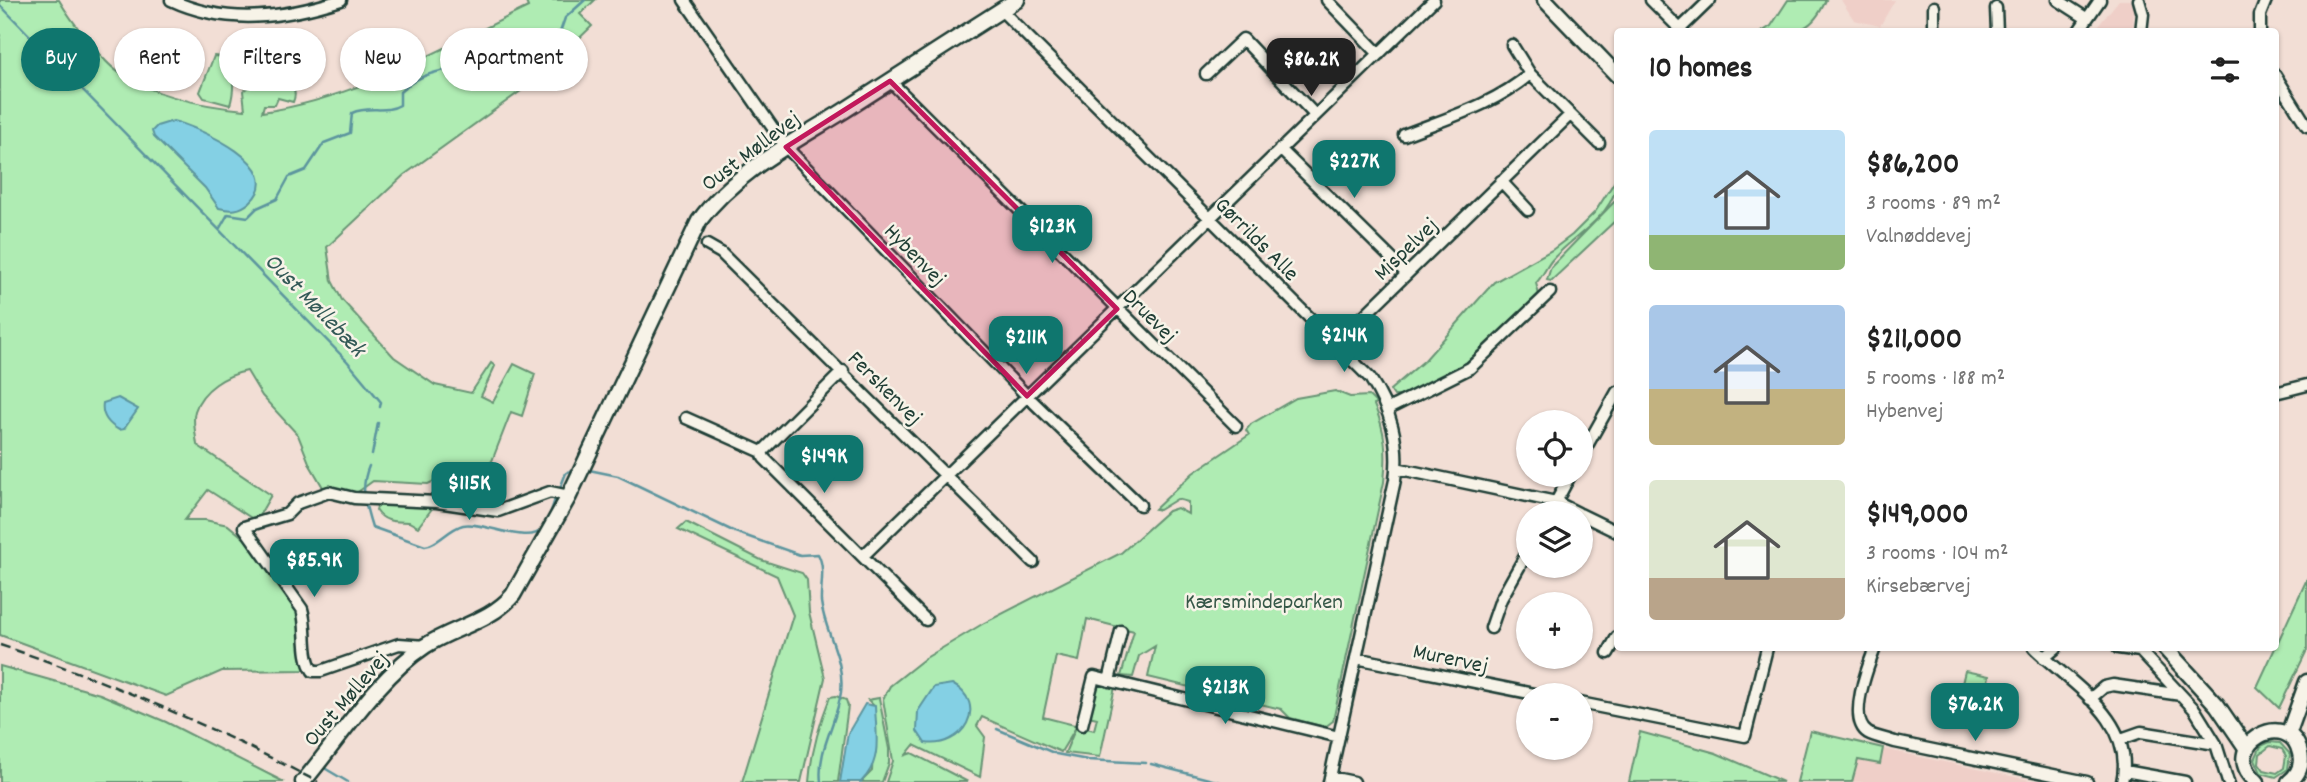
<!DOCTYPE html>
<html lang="en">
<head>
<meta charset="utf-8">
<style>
  body { margin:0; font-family:Dekko,sans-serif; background:#f2f2f2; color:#222; height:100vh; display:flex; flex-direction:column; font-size:26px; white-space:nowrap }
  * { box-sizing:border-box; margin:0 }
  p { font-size:23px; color:#767676 }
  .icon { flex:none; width:38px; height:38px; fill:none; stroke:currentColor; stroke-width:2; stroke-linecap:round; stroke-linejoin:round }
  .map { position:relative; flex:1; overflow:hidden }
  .panel { position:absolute; left:1614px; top:28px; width:665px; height:623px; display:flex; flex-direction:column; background:#fff; border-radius:7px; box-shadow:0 2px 5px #0004 }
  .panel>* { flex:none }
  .hud { position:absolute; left:21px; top:28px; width:665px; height:63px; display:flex; gap:14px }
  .controls { position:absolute; left:1516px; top:410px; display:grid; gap:14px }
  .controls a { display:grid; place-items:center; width:77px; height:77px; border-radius:50%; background:#fff; box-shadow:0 2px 5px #0004; font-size:35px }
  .price { position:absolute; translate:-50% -60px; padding:0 16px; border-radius:14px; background:#0f766e; color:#fff; font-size:23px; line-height:46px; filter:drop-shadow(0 2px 4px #0008) }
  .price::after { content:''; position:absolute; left:50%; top:42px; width:21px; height:16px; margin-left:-10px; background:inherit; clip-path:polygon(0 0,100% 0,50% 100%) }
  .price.active { background:#222; color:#fff }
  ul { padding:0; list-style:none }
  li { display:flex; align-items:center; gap:21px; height:175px; padding:0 35px }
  li span { display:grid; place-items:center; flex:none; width:196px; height:140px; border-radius:7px; color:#555 }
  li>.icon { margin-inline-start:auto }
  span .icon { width:84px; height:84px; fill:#fffc; stroke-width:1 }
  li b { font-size:30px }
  h2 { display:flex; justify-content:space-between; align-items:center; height:84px; padding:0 35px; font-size:30px }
  .pill { padding:0 24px; border-radius:32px; background:#fff; box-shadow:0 2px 5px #0004; font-size:24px; line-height:63px }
  .pill.active { background:#0f766e; color:#fff }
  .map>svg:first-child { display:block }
  .built { fill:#efcfc8 }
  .green { fill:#afecb3; stroke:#679474; stroke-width:2; fill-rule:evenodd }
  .water { fill:#84d0e4; stroke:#5c959e; stroke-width:2 }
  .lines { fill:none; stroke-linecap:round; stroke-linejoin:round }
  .stream { stroke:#5c959e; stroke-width:2.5 }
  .street-casing { stroke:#1f3d34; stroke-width:15 }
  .secondary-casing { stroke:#1f3d34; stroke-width:19 }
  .street { stroke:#f7f3e8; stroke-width:10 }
  .secondary { stroke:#f7f3e8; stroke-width:14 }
  .rail { stroke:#1f3d34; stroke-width:2.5; stroke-dasharray:10 5; stroke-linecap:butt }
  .marked { fill:#c2185b; fill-opacity:0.2; stroke:#c2185b; stroke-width:5; stroke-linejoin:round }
  .labels { text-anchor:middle; stroke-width:5; stroke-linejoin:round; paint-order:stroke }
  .street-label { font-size:23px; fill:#1f3d34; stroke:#f7f3e8 }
  .park-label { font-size:23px; fill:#355747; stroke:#f7f3e8 }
  .water-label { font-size:24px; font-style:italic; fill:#335a57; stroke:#f7f3e8 }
</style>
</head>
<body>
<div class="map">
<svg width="2307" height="782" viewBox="0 0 2307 782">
  <rect width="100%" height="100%" fill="#f2ded5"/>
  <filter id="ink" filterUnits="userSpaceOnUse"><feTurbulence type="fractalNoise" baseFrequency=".0143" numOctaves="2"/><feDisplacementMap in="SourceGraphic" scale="14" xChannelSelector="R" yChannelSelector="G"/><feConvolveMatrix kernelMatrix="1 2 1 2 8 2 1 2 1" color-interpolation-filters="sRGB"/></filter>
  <g filter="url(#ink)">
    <path class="built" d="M1841,0H1895L1880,26L1854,20Z
      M2119,0H2130L2134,5L2133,31H2094Z
      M1810,731L1897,752L2039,782H1797Z"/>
    <path class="green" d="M0,0H59C70,19 103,63 121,74C157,97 203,106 245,110L243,91L253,83L248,78L249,69L254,67L257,58H270C275,74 302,83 293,102L278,98L275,105H264L262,112C356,99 442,48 528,7L525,0H595L580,14L592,26L536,80L404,175L327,247L332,281L342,300L394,357L435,385L471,393L491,363L495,366L481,396L493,402L514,364L535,374L522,416L511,412L492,461L474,479L443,477L428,484L373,481L355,494L324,489L310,465L298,435L262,396L247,371C226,375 202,389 195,411C192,421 196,435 197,445L271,495L256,521L208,490L185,520H205L228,525L257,549L303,619L306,670L222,671L166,696L0,635Z
      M1788,0H1826C1811,34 1797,32 1763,31L1771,26Z
      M214,56L223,57C235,71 235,88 230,105L204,98L200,92Z
      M1617,178C1617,215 1574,234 1552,260C1546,267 1543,276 1536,283L1539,295L1465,365L1401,396H1394L1390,390L1425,360L1494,282L1552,250L1572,235L1595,212Z
      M1617,199V219L1551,281L1547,280L1551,267Z
      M1335,391L1350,397L1369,396L1376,403L1374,405C1386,431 1387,454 1384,482L1333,721L1325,727L1290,718L1281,709L1148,677L1155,646L1139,656L1133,677L1121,676L1134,631L1087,619L1079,661L1056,656L1043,717L1094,730L1097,718L1089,716L1097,683L1115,687L1100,757L1065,753L1076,727L1061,752L982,717L977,726L985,737L980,777L914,745L906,755L912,753L968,782H886L893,761L883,699L890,686L924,659L984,623L1121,553L1168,511L1177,508L1188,514V502L1177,499L1159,510L1155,509L1193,473L1249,435L1246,430L1251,424L1296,398Z
      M378,503L434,506L418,527L409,522C398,521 385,524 376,510Z
      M686,522L761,560L802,573L807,580L809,612L825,678L801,782H742L793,615L777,576L678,529Z
      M2307,579V650L2279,708L2257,687Z
      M0,666L100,694L166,722L284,782H0Z
      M1965,671L1989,676L1985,698L1960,692Z
      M836,696L846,700L848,706L838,782H809C811,752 819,725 830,697Z
      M879,698L889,749V763L882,782H861L872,771L875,707L868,700Z
      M1810,731L1883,748L1880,764L1858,760L1852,782H1797Z
      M1640,732L1716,753L1783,782H1629Z
      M2270,742L2280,743L2290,754L2288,769L2276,777L2261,773L2255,759L2261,746ZM2270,746L2282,749L2286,756L2284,768L2277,773L2264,770L2259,763L2260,754Z"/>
    <path class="water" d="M173,121C200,128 289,166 250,202C240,211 231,211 219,208L205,188L154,137L152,131L157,126Z
      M118,398L138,409L124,429L119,430C108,424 101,416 103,403Z
      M952,684C990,704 963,749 925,743L917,731L918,711L934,687Z
      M865,704L875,706C876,735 883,760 861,782H840L848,733Z"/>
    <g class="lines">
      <path class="stream" d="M0,5L347,361L381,402L380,407
        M220,228L228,214L248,217L257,208L277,199L289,177L306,170L324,143L350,133L352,113C369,105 385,114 400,105V92C432,61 477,68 516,72L559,35L565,18L585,0
        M372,455L378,423
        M369,466C360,487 365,505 372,527L425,546C438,545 448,529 463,525C481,520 530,547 543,528C549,520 552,507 556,497
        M589,470L618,476L735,532L800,555L818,554C826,569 820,586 821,602C825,633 845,659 841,692C837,723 817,749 821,782
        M559,491L566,473L576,468
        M997,729L1054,753
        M1056,754L1088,760L1146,763
        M1151,764L1220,782
        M326,769L348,782"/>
      <g class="street-casing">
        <path id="street" d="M171,0C227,26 284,18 341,0
          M684,0L786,147L1027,396L1140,505
          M1327,0L1379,54
          M1651,0L1680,29L1710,0
          M2058,0L2086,18
          M2139,0L2143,14L2141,32
          M1934,7V32
          M1996,8L1997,32
          M1001,10L1370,378C1391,410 1400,442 1395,480L1329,782
          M2078,32L2100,0
          M2260,32V15L2266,0
          M1512,45L1530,74
          M1206,74L1243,39L1315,115
          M2275,75L2307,126
          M890,81L1236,426
          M1404,135C1447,118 1494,105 1530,74L1599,143
          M1280,149L1406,273
          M1501,181L1528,210
          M707,245L721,253L1033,562
          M1336,343L1570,115
          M843,371L762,452L764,458L926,620
          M2275,393L2307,385
          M1388,409L1470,368L1550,292
          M686,418L762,452
          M1580,458L1617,392
          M1396,468L1556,502L1578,513
          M1550,513L1571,474
          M1580,514L1617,532
          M863,556L1434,0
          M1491,628L1501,599L1528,551
          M425,646L399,644L321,671H313C302,655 308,628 302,609L244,527L287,514L298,503L329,492L354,498L437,502L498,511L550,492L569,496
          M1875,648C1868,666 1847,720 1868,733C1875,737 1887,739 1895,742L2087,782
          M2034,648C2072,685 2136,720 2122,782
          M2118,648L2140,651L2195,710L2216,744L2228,782
          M1608,653L1617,637
          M1356,658L1539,695
          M2044,658L2056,648
          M1109,681L1121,631
          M2090,699L2104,687L2113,685L2181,695
          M1580,703L1745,736L1767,648
          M1082,725L1094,677L1339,737
          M2121,739L2141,732L2216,744
          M2125,771L2185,782
          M1330,777L1354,782"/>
      </g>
      <g class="secondary-casing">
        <path id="secondary" d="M1545,0L1617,75
          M2165,648L2217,705L2247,749
          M2288,735L2307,682
          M303,782C339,739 378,677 425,646C454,627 490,622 513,595L569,496L699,221C734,173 792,143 842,112C900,75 958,37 1017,0
          M2257,782C2215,745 2290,706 2300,753C2303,765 2298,775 2289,782"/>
      </g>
      <use href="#street" class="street"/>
      <use href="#secondary" class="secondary"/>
      <path class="rail" d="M0,645C110,681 215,728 318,782"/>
    </g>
  </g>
  <path class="marked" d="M890,81L1117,309L1027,396L786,147Z"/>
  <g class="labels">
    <g class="street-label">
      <text transform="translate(750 150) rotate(-37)" y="8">Oust Møllevej</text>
      <text transform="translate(1258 238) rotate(45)" y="8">Gørrilds Alle</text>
      <text transform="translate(1405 248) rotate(-44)" y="8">Mispelvej</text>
      <text transform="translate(916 254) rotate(46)" y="8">Hybenvej</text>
      <text transform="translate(1151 315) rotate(45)" y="8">Druevej</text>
      <text transform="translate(886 387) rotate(45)" y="8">Ferskenvej</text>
      <text transform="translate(1451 657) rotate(12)" y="8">Murervej</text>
      <text transform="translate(345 698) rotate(-49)" y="8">Oust Møllevej</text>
    </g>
    <g class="park-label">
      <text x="1264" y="608">Kærsmindeparken</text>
    </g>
    <g class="water-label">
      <text transform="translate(316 304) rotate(46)" y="8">Oust Møllebæk</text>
    </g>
  </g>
</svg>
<div class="controls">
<a><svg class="icon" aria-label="locate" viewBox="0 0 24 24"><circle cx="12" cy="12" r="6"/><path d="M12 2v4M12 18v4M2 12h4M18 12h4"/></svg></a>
<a><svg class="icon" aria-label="layers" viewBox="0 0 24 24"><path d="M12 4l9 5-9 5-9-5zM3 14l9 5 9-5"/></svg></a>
<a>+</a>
<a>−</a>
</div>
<b class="price active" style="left:1311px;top:98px">$86.2K</b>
<b class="price" style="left:1354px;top:200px">$227K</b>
<b class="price" style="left:1052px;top:265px">$123K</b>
<b class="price" style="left:1344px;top:374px">$214K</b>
<b class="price" style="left:1026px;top:376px">$211K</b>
<b class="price" style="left:824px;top:495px">$149K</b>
<b class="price" style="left:469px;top:522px">$115K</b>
<b class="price" style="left:314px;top:599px">$85.9K</b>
<b class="price" style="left:1225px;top:726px">$213K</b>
<b class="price" style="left:1975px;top:743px">$76.2K</b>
<div class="hud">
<a class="pill active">Buy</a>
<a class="pill">Rent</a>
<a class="pill">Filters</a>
<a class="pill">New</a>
<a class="pill">Apartment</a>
</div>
<section class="panel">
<h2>10 homes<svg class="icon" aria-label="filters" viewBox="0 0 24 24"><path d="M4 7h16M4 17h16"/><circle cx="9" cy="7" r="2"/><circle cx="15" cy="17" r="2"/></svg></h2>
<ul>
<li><span style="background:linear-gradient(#bfe0f5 75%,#8fb573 0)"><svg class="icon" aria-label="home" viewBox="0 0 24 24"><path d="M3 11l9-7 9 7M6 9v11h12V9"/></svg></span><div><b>$86,200</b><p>3 rooms · 89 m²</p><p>Valnøddevej</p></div></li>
<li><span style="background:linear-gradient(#a9c7e8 60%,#c2b280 0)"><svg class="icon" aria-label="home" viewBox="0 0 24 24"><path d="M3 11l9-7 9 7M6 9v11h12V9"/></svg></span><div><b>$211,000</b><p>5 rooms · 188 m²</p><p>Hybenvej</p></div></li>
<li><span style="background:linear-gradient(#dfe7d0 70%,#b9a48a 0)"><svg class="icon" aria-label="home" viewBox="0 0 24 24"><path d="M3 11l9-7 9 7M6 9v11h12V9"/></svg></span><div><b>$149,000</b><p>3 rooms · 104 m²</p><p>Kirsebærvej</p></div></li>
</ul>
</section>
</div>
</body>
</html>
